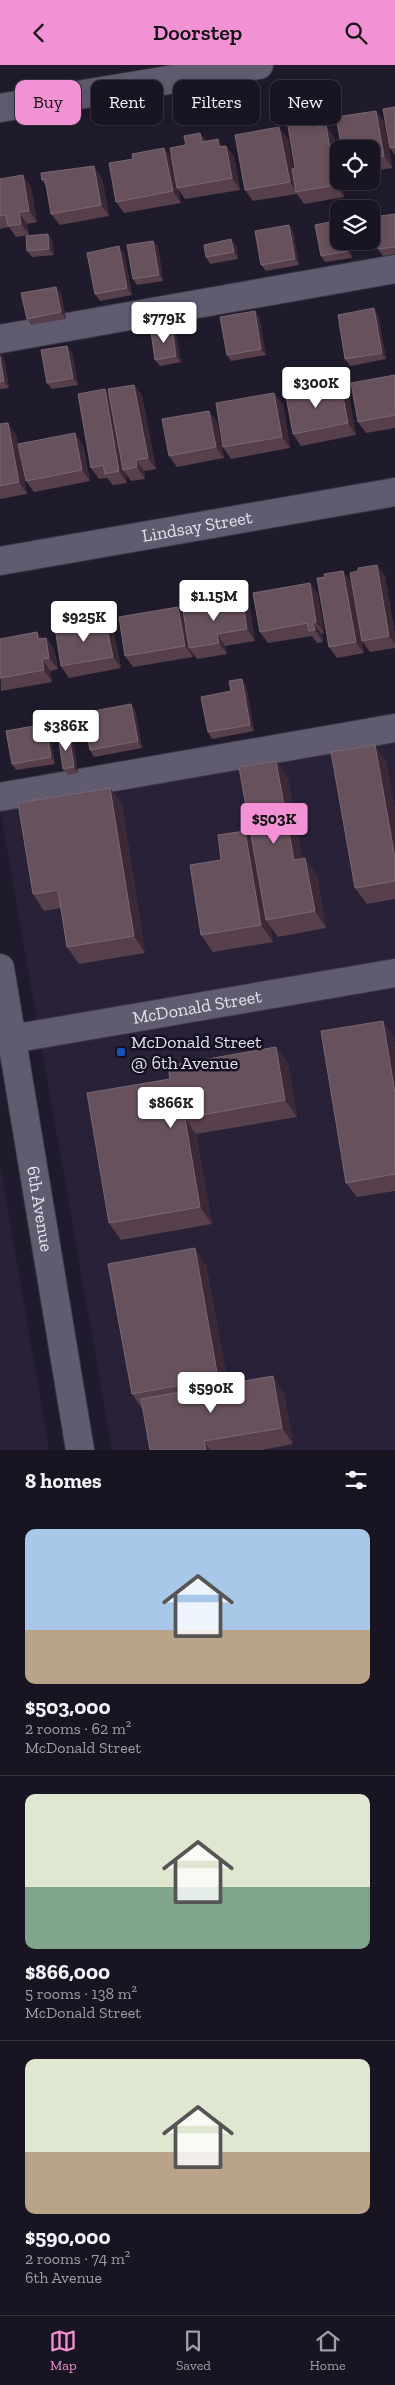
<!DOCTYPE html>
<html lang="en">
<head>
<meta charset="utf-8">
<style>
  body { margin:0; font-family:"Zilla Slab",serif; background:#211d2a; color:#f1f3f6; height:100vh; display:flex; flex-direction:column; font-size:19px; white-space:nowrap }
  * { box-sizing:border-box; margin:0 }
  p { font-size:16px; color:#9f9ea5 }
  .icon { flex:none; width:28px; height:28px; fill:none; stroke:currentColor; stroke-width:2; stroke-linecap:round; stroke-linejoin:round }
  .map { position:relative; height:1385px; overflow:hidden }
  .details { display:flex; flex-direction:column; background:#181421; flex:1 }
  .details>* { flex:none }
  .top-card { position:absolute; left:15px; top:15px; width:365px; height:45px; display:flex; gap:10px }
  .controls { position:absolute; left:330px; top:75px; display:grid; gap:10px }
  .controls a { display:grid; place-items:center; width:50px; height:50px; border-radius:10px; background:#181421; box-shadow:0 2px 8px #0003,0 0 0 1px #36333f; font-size:25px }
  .price { position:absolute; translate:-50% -42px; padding:0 11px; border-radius:5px; background:#fff; color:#222; font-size:16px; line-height:32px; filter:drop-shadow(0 1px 2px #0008) }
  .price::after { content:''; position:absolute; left:50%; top:30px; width:15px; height:11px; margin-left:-8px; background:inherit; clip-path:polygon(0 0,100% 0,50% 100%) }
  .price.current { background:#f391d5; color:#111 }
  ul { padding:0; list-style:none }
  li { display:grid; align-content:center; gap:10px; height:265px; padding:0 25px }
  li+li { border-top:1px solid #36333f }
  li span { display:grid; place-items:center; height:155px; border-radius:10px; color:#555 }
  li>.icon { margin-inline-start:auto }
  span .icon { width:90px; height:90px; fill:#fffc; stroke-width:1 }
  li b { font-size:21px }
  h2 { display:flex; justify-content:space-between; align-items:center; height:60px; padding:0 25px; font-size:21px }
  .chip { padding:0 18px; border-radius:10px; background:#181421; box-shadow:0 2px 8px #0003,0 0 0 1px #36333f; font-size:18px; line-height:45px }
  .chip.current { background:#f391d5; color:#111 }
  header { display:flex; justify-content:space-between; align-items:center; height:65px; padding:0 25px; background:#f391d5; color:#111; font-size:22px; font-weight:600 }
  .tabs { display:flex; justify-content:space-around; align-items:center; height:70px; border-top:1px solid #36333f; background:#181421; font-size:14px; color:#9f9ea5 }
  .tabs a { display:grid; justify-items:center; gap:2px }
  .tabs .current { color:#f391d5 }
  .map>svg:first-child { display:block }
  .built { fill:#282138 }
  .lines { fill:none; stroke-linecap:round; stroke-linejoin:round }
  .minor-casing { stroke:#3a3544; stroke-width:30 }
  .minor { stroke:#615b70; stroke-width:28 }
  .wall { fill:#583f4c }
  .shaded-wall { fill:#3c2938 }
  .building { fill:#67515d; stroke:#7b6774 }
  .transit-dot { fill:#1a4fb4; stroke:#161122; stroke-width:2 }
  .labels { text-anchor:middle; stroke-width:5; stroke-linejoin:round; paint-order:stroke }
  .street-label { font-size:18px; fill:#e3e1ec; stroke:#161122 }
  .poi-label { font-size:18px; fill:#e3e1ec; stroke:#161122; text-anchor:start }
</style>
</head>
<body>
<header><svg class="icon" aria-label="back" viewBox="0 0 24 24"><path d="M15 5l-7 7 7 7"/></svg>Doorstep<svg class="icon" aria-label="search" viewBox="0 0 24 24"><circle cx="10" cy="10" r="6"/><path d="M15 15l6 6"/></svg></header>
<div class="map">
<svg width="395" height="1385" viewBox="0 0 395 1385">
  <rect width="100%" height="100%" fill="#201b2c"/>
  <path class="built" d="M395,675V1385H112L0,744Z
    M0,1098L49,1385H0Z"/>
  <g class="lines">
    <g class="minor-casing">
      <g id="minor">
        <path d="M0,43L259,0"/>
        <path d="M0,274L395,204"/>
        <path id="s1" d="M0,496L395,427"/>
        <path d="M0,732L395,663"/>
        <path id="s2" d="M0,903L80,1385"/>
        <path id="s3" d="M0,976L395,908"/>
      </g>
    </g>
    <use href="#minor" class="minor"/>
  </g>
  <path class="wall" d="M395,42V90L390,83Z
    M376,46L384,57L392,103L371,106V84Z
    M317,56L320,61L334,72L344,132L304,139L297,129L253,136L245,125L288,74L293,103H295Z
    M200,68L206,76L223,81H226L234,92L240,125L185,134L178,124L181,138L124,148L116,137L172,93L186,80Z
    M41,108L102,113L109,151L60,160L51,149L46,121L42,115Z
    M0,114L31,122L37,157L27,159L29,170L16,172L9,162L0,164Z
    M395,149V189L383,191L378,184Z
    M293,166L299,200L266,206L261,200Z
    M52,175L54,190L32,192L27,186Z
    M153,176L158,182L163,216L137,220L133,214Z
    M339,176H355L356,183L350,184L352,193L325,197L321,191Z
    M236,180L238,194L210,199L206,192Z
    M124,188L132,230L100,236L95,229Z
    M56,222L61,228L66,254L31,260L27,254Z
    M378,250L386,294L350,301L345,294Z
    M259,252L266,290L231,296L227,290Z
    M172,263L176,270L181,297L160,301L155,295Z
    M72,287L78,320L52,324L47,318Z
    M0,288L4,294L9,323L0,324Z
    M395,310V363L366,368L358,357Z
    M134,320L142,331L156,404L144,406L145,414L131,416L126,409L127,418L113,420L107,413L99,414L91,403L110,331Z
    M341,321L349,332L356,370L301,381L293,369L305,327Z
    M283,339L290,383L231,394L223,382Z
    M209,346L217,357L224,393L177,402L169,391Z
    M0,359L16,370L27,429L0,434Z
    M83,380L90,416L34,427L26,416Z
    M377,500L385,511L395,570V583L370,587L362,576L358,506Z
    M343,506L351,517L364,588L337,593L329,582L325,512Z
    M310,518L318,530L324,568L322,569L323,577L317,578L312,571L268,578L260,567Z
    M178,542L184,551L250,543L255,576L225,581L227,589L197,594L192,587L193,592L133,602L125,591Z
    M113,565L121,603L69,613L61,601Z
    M37,567L42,574L46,573L54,584L58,604L50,606L52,617L1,626L0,574Z
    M246,620L254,666L212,674L208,667L231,626Z
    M131,639L135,645L142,683L94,692L90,685Z
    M49,666L55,699L16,705L12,699Z
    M69,670L73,676L78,708L68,710L63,704Z
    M276,696L288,713L302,794L317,810L326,863L278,872L270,861L273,877L213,887L201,870L221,795L252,775Z
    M386,696L395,744V834L367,839L355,823Z
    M110,723L122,740L145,888L79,899L67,882L61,843L44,846L33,829Z
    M383,956L393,971L395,980V1126L357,1132L346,1118Z
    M276,982L288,999L297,1052L196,1069L212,1159L121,1175L109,1158L170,1014Z
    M206,1200L228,1319L284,1328L293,1379L262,1385H150L143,1345L132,1329Z"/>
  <path class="shaded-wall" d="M376,46L384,57L392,103L384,91Z
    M326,60L334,72L339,101V116H341L344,132L336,120Z
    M279,62L288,74L297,127L290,117Z
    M200,68L208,80L202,77Z
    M218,74L226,86L219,82Z
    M226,81L234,92L240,125L232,113Z
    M164,83L173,94L177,123L178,124L181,138L173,126Z
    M94,101L102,113L109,151L101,140Z
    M23,110L31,122L37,157L29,146Z
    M19,147L27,159L29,170L21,159Z
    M289,160L293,166L299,200L295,194Z
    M48,169L52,175L54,190L49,184Z
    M231,174L236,180L238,194L234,187Z
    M153,176L158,182L163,216L159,210Z
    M352,176H355L356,183Z
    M346,178L350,184L352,193L348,186Z
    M119,181L124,188L132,230L127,223Z
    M56,222L61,228L66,254L61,247Z
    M374,243L378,250L386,294L382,288Z
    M255,246L259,252L266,290L261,284Z
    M172,263L176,270L181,297L176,291Z
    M67,281L72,287L78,320L73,313Z
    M0,288L4,294L9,323L4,316Z
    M134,320L142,331L156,404L148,393Z
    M341,321L349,332L356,370L348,358Z
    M105,324L113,336L123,405L126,409L127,418L119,406Z
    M274,328L283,339L290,383L282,372Z
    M209,346L217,357L224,393L216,382Z
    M8,358L16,370L27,429L19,417Z
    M75,368L83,380L90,416L82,405Z
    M136,395L144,406L145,414L137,402Z
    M377,500L385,511L395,570V579L389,571Z
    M343,506L351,517L364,588L356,577Z
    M310,518L318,530L324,568L316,557Z
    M242,531L250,543L255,576L247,564Z
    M178,542L186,554L189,583L192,587L193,592L185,581Z
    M105,554L113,565L121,603L113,592Z
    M313,557L322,569L323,577L315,565Z
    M37,567L45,578L38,574Z
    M217,569L225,581L227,589L219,578Z
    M46,573L54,584L58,604L49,593Z
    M42,594L50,606L52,617L44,605Z
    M242,614L246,620L254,666L250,660Z
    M131,639L135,645L142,683L138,676Z
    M45,659L49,666L55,699L51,692Z
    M69,670L73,676L78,708L74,702Z
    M375,680L386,696L395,744V793Z
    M276,696L288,713L306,812L294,795Z
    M110,723L122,740L145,888L134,871Z
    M245,766L257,782L266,855L270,861L273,877L261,860Z
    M305,793L317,810L326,863L315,846Z
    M383,956L393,971L395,980V1028Z
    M276,982L288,999L297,1052L285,1035Z
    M185,1053L196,1069L212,1159L200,1142Z
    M195,1183L206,1200L230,1330L218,1313Z
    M273,1311L284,1328L293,1379L282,1363Z
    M204,1376L210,1385H206Z"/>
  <path class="building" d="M395,42V82L390,83L383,44Z
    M376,46L384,91L371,94V84H342L336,52Z
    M317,56L318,62L326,60L336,120L296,127L292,104L295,103L288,61Z
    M279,62L290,117L245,125L235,70Z
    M200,68L202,77L218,74L219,82L226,81L232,113L177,123L170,83L186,80L184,71Z
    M164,83L173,126L116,137L109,98L133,94L132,89Z
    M94,101L101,140L51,149L45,114L42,115L41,108Z
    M23,110L29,146L19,147L21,159L8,161L6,150L0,151V114Z
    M395,149V182L378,184L373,152Z
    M339,155V176H352L346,178L348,186L321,191L315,160Z
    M289,160L295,194L261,200L255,166Z
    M48,169L49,184L27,186L26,171Z
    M231,174L234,187L206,192L204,180Z
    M153,176L159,210L133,214L127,180Z
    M119,181L127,223L95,229L87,188Z
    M56,222L61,247L27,254L21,228Z
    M374,243L382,288L345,294L338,250Z
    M255,246L261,284L227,290L220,252Z
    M172,263L176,291L155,295L151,267Z
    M67,281L73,313L47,318L41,285Z
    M0,292L4,316L0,317Z
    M395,310V350L358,357L351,318Z
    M134,320L148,393L136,395L137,402L123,405L108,324Z
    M341,321L348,358L293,369L286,331L295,329L294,323L301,322L302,328Z
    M105,324L119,406L105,409L103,400L91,403L78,329Z
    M274,328L282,372L223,382L216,338Z
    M209,346L216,382L169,391L162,354Z
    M8,358L19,417L0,421V359Z
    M75,368L82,405L26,416L18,379Z
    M377,500L389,571L362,576L350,508L358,506V503Z
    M343,506L356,577L329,582L317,513L325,512L324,509Z
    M310,518L316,557H313L315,565L309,566L307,558L260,567L253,528Z
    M242,531L247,564L217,569L219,578L189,583L183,545L229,537L228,534Z
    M178,542L185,581L125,591L119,552Z
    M105,554L113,592L61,601L55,563Z
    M37,567L38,574L46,573L49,593L42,594L44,605L0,613V574Z
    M242,614L250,660L208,667L201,632L231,626L229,616Z
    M131,639L138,676L90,685L83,648Z
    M45,659L51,692L12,699L6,666Z
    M69,670L74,702L63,704L58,671Z
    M375,680L395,793V816L355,823L331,687Z
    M276,696L294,795L305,793L315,846L266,855L239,702Z
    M110,723L134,871L67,882L58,825L33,829L18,738Z
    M245,766L261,860L201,870L190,800L221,795L218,770Z
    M383,956L395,1028V1109L346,1118L321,966Z
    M276,982L285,1035L185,1053L200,1142L109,1158L87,1028L170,1014L168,1001Z
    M195,1183L218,1313L132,1329L108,1199Z
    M273,1311L282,1363L204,1376L206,1385H150L141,1334Z"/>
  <rect class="transit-dot" x="116" y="982" width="10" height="10" rx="2.5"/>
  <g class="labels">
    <g class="street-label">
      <text dy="6" stroke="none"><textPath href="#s1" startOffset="200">Lindsay Street</textPath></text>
      <text dy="6" stroke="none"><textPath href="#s3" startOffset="200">McDonald Street</textPath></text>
      <text dy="6" stroke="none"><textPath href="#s2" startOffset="244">6th Avenue</textPath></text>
    </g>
    <g class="poi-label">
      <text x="131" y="983">McDonald Street<tspan x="131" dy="21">@ 6th Avenue</tspan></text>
    </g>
  </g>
</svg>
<div class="controls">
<a><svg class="icon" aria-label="locate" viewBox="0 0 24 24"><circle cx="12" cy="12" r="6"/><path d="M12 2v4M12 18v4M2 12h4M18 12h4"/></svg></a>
<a><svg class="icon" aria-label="layers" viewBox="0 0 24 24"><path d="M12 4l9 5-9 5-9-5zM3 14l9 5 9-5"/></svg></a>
</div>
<b class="price" style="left:164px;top:279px">$779K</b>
<b class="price" style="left:316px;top:344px">$300K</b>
<b class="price" style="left:214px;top:557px">$1.15M</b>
<b class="price" style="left:84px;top:578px">$925K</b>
<b class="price" style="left:66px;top:687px">$386K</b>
<b class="price current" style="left:274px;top:780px">$503K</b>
<b class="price" style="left:171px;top:1064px">$866K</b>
<b class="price" style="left:211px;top:1349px">$590K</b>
<div class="top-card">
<a class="chip current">Buy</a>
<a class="chip">Rent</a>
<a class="chip">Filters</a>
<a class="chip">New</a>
</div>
</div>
<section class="details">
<h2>8 homes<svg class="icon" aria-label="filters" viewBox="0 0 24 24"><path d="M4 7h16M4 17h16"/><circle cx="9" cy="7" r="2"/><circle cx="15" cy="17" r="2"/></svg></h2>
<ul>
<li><span style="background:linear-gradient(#a9c7e8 65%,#b9a48a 0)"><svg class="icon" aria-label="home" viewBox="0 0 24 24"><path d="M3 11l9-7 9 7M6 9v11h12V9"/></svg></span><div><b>$503,000</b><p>2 rooms · 62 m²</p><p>McDonald Street</p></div></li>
<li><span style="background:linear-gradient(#dfe7d0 60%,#7fa58c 0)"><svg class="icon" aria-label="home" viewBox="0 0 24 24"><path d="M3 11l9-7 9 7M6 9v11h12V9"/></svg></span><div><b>$866,000</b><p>5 rooms · 138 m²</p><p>McDonald Street</p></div></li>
<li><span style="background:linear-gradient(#dfe7d0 60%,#b9a48a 0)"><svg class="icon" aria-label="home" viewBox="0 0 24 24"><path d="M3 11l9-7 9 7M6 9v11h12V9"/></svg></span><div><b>$590,000</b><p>2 rooms · 74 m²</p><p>6th Avenue</p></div></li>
</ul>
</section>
<nav class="tabs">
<a class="current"><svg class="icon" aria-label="map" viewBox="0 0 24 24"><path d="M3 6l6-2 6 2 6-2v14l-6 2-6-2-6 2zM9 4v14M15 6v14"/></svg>Map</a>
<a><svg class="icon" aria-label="saved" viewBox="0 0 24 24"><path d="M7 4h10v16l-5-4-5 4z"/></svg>Saved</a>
<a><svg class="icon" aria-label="home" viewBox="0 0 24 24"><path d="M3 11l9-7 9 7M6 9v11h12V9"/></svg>Home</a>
</nav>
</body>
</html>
